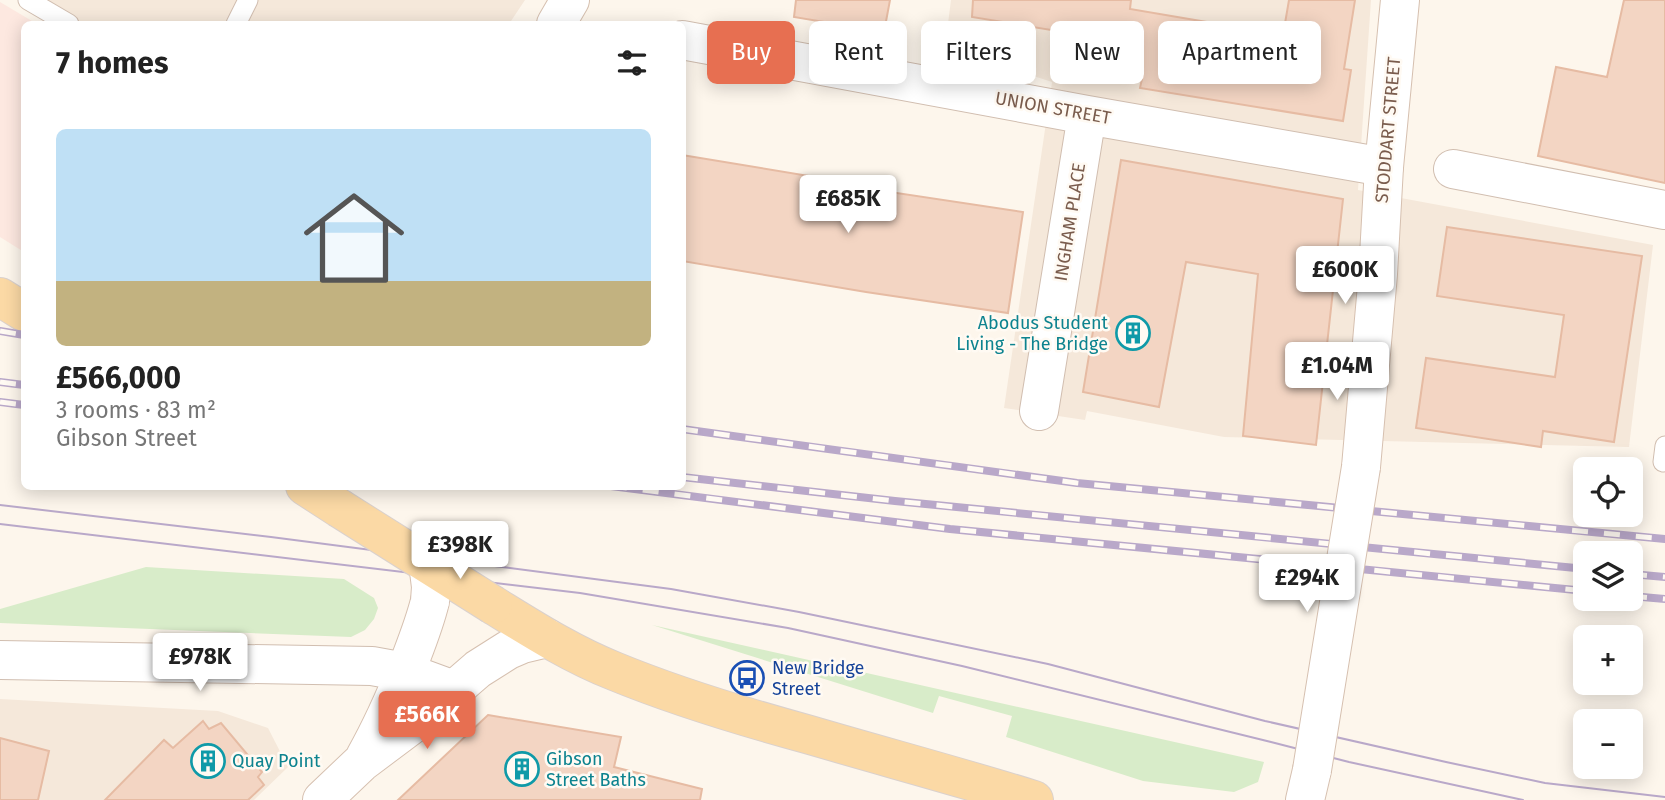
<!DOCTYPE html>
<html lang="en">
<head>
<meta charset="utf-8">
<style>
  body { margin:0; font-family:"Fira Sans",sans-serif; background:#f2f2f2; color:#222; height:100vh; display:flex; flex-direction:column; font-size:26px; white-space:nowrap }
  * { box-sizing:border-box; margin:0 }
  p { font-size:23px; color:#767676 }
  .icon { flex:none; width:38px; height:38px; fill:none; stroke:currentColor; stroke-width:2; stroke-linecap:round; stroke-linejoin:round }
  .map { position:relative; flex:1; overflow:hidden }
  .sheet { position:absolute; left:21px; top:21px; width:665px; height:469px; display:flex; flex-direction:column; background:#fff; border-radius:10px; box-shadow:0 4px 18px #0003 }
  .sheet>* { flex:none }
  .top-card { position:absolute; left:707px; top:21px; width:665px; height:63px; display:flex; gap:14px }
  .tools { position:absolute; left:1573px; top:457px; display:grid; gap:14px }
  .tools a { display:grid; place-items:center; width:70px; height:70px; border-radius:10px; background:#fff; box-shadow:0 4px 18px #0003; font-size:35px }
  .price { position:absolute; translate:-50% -60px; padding:0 16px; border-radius:7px; background:#fff; color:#222; font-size:23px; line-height:46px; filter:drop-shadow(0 2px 4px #0008) }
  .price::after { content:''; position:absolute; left:50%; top:42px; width:21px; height:16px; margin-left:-10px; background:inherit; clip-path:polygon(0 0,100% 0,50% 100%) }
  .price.active { background:#e76f51; color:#fff }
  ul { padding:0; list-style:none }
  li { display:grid; align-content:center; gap:14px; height:371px; padding:0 35px }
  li+li { border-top:2px solid #e0e0e0 }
  li span { display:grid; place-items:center; height:217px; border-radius:10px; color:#555 }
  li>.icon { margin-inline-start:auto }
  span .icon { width:126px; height:126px; fill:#fffc; stroke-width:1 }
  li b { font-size:30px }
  h2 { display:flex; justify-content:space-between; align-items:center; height:84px; padding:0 35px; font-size:30px }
  .pill { padding:0 24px; border-radius:10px; background:#fff; box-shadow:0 4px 18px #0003; font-size:24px; line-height:63px }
  .pill.active { background:#e76f51; color:#fff }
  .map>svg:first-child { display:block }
  .residential { fill:#f5e8da }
  .commercial { fill:#fde8e0 }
  .green { fill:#d8ecc9 }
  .building { fill:#f3d5c3; stroke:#e6bba3; stroke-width:2 }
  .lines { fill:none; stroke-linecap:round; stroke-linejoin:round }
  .lane-casing { stroke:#d1beb0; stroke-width:21 }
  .street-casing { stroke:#d1beb0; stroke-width:40 }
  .secondary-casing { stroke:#d6c0b0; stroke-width:40 }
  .primary-casing { stroke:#dad1cd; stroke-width:40 }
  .lane { stroke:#fff; stroke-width:19 }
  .street { stroke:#fff; stroke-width:38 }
  .secondary { stroke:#fff; stroke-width:38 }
  .primary { stroke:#fbd9a5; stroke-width:38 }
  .tram { stroke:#b9a8c9; stroke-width:2 }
  .rail-casing { stroke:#b9a8c9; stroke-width:8 }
  .rail { stroke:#fffaf3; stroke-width:5; stroke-dasharray:16; stroke-linecap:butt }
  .secondary-bridge-casing { stroke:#d6c0b0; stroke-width:40; stroke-linecap:butt }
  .primary-bridge-casing { stroke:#dad1cd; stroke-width:40; stroke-linecap:butt }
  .secondary-bridge { stroke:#fff; stroke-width:38 }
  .primary-bridge { stroke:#fbd9a5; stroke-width:38 }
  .labels { text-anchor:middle; stroke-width:5; stroke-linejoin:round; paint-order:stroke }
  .street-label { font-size:18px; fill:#7a5c4d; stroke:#fffaf3 }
  .culture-label { font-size:18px; fill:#0d838f; stroke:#fffaf3; text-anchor:start }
  .transit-label { font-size:18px; fill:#164399; stroke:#fffaf3; text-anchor:start }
</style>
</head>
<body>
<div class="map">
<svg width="1665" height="800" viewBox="0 0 1665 800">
  <rect width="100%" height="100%" fill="#fdf6ec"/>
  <path class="residential" d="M28,0H525L509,24H67Z
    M951,0H1371L1358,190L1653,245L1629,447L1224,437L1087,411L1085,420L1004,408L1052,82L945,47Z
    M0,699L218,711L268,728L288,767L254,800H0Z"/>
  <path class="commercial" d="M0,2L37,24H24V252L0,237Z"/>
  <path class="green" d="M146,567L344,579L374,598L378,608L374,619L365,630L351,637L0,623V609Z
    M652,625L1264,762L1258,782L1234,792L1143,781L1006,737L1012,716L939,696L933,713Z"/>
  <path class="building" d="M796,0H890L884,32L794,17Z
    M973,0H1131L1130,9L1283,35L1289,0H1355L1344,69L1351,70L1343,121L1140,88L1143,74L1115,69L1119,41L972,17Z
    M1624,0H1665V183L1538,156L1556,67L1607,77Z
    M682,155L851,183L850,186L1023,212L1008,313L866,292L682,261Z
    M1121,160L1343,199L1316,445L1243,436L1258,274L1186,262L1159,407L1083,392Z
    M1447,227L1642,256L1614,442L1543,431L1541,447L1416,428L1426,358L1555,377L1564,315L1437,296Z
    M488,715L621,737L614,767L702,789L700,800H398Z
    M203,721L209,729L221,723L262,772L258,777L264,785L248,800H105L164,740L173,748Z
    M0,738L49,751L38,800H0Z"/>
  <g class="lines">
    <g class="lane-casing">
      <path id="lane" d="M28,0L69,24
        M236,24L248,0
        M1663,462L1665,446"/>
    </g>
    <g class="street-casing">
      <path id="street" d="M682,40L1087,115L1384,167
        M1453,169L1665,210
        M1039,411L1087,115
        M0,660L372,666L405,672L454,690"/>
    </g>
    <g class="secondary-casing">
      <path id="secondary" d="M556,24L570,0
        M1361,467L1378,274L1384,167L1400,0
        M365,757C382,727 396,695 409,663C417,642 425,622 430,601
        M322,800L362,762L426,714L478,669L508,650L522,644L547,638
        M1305,800L1312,770"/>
    </g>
    <g class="primary-casing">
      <path id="primary" d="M0,297L24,312
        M305,486L339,508
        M493,605C532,629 571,654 614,671C677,697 744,717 810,735C885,757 960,777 1034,800"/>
    </g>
    <use href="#lane" class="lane"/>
    <use href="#street" class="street"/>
    <use href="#secondary" class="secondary"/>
    <use href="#primary" class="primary"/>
    <path class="tram" d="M0,505L271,537L671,589L799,612L1048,664L1265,721L1446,762L1545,783L1665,797
      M0,524L580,593L788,628L962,666L1271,742L1349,762L1523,800"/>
    <g class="rail-casing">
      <path id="rail" d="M0,331L24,335
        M0,382L24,385
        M0,402L24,405
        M682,429L1077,483L1665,539
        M682,477L895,501L1586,569
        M611,486L950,529L1586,591
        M1631,574L1665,577
        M1631,596L1665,599"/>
    </g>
    <use href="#rail" class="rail"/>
    <g class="secondary-bridge-casing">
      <path id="secondary-bridge" d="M428,563L431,587L430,601
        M1312,770L1361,467"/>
    </g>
    <g class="primary-bridge-casing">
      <path id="primary-bridge" d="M339,508L493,605"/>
    </g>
    <use href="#secondary-bridge" class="secondary-bridge"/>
    <use href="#primary-bridge" class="primary-bridge"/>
  </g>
  <defs>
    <g id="building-ring" transform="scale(1.75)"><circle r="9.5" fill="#fffaf3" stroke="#0f9aa8" stroke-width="1.5"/><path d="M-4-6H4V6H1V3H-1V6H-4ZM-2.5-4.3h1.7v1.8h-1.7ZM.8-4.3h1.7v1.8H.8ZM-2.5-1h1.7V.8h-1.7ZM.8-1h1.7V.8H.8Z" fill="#0f9aa8"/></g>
    <g id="bus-ring" transform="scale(1.75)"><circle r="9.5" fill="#fffaf3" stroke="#1a4fb4" stroke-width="1.5"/><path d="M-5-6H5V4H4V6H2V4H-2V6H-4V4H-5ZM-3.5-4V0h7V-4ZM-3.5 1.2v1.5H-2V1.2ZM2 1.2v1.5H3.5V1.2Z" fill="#1a4fb4"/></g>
  </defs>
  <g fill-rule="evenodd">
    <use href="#building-ring" x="1133" y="333"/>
    <use href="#bus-ring" x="747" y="678"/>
    <use href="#building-ring" x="208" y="761"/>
    <use href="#building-ring" x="522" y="769"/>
  </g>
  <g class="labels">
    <g class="street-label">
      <text transform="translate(1053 108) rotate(10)" y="6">UNION STREET</text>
      <text transform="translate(1388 130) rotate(-85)" y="6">STODDART STREET</text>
      <text transform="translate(1070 222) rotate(-81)" y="6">INGHAM PLACE</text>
    </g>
    <g class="culture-label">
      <text x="1108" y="329" text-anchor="end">Abodus Student<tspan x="1108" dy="21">Living - The Bridge</tspan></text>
      <text x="546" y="765">Gibson<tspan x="546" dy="21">Street Baths</tspan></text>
      <text x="232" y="767">Quay Point</text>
    </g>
    <g class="transit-label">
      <text x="772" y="674">New Bridge<tspan x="772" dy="21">Street</tspan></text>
    </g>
  </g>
</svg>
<div class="tools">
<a><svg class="icon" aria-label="locate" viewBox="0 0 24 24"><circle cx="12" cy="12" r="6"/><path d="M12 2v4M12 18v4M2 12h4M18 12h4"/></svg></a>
<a><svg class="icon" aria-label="layers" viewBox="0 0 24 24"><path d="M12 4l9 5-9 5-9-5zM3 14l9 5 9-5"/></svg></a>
<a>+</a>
<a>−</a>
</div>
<b class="price" style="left:848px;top:235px">£685K</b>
<b class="price" style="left:1345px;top:306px">£600K</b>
<b class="price" style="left:1337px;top:402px">£1.04M</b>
<b class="price" style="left:460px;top:581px">£398K</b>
<b class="price" style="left:1307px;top:614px">£294K</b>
<b class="price" style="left:200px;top:693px">£978K</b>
<b class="price active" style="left:427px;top:751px">£566K</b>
<div class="top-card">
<a class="pill active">Buy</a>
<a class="pill">Rent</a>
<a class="pill">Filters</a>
<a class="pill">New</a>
<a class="pill">Apartment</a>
</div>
<section class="sheet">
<h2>7 homes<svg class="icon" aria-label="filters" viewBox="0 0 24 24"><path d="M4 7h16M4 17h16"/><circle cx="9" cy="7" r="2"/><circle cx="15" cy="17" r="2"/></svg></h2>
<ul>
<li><span style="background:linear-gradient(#bfe0f5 70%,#c2b280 0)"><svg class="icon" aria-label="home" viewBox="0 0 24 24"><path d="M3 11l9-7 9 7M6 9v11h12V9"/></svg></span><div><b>£566,000</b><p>3 rooms · 83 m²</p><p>Gibson Street</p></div></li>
</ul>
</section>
</div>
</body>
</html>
